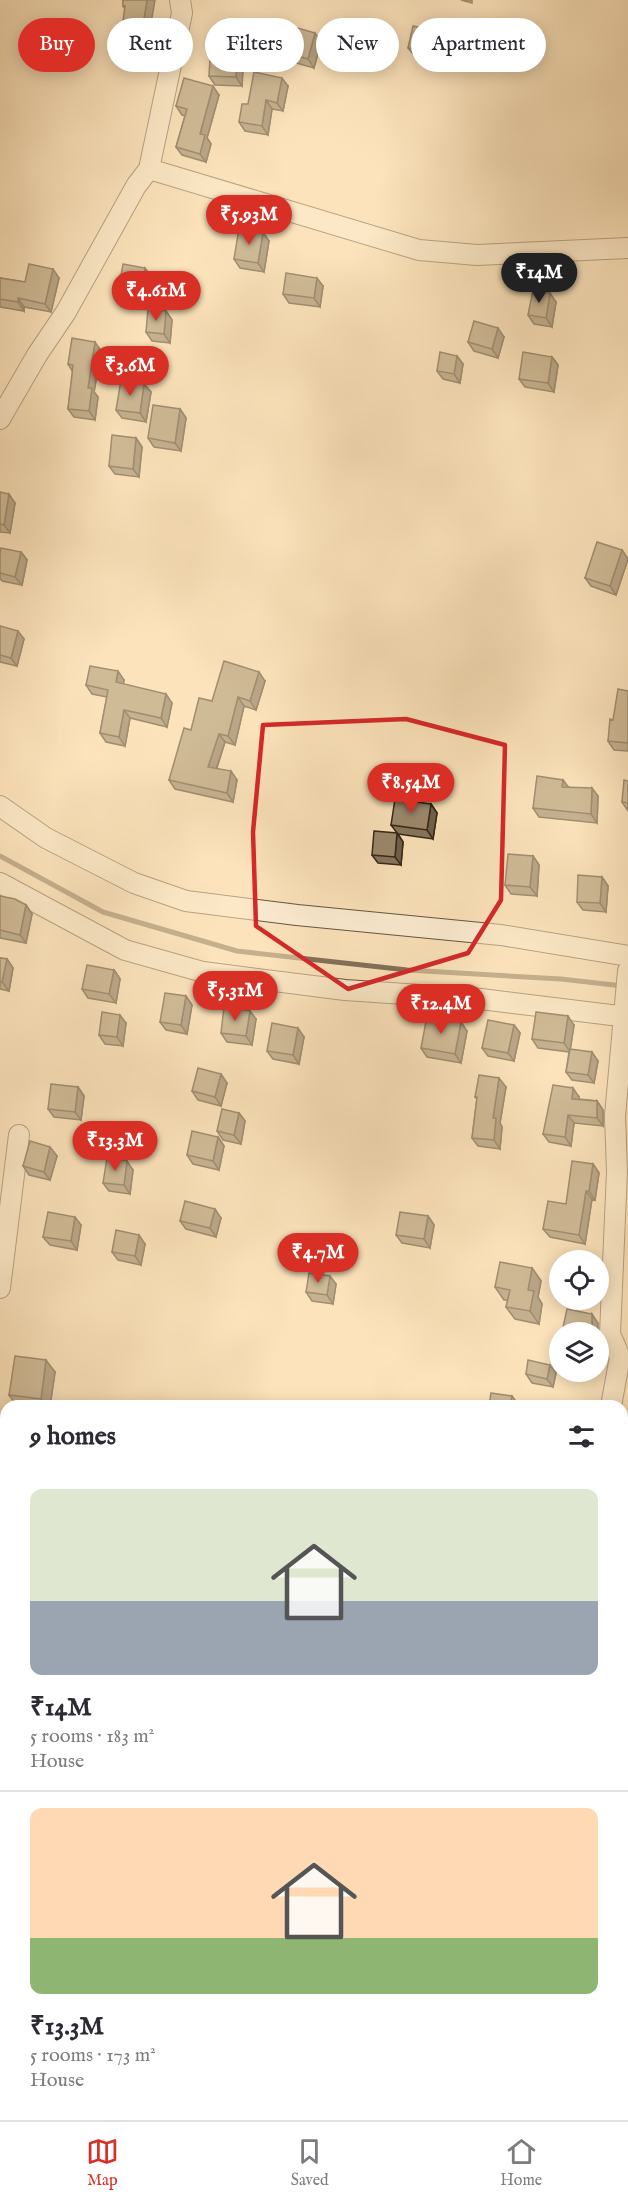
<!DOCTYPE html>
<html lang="en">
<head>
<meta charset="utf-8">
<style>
  body { margin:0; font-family:"IM FELL English",serif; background:#f2f2f3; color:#2b2b33; height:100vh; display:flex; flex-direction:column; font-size:22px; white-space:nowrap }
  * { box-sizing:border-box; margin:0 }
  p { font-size:20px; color:#7c7c81 }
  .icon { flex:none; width:33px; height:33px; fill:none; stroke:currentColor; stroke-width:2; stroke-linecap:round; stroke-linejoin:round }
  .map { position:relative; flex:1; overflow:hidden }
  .drawer { position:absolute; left:0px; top:1400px; width:628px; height:722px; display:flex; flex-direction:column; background:#fff; border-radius:18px 18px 0 0; box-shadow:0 3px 15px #0003 }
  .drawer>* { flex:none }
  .banner { position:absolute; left:18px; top:18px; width:592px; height:54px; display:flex; gap:12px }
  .controls { position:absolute; left:549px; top:1250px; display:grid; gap:12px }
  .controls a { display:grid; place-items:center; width:60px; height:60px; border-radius:50%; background:#fff; box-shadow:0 3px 15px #0003; font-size:30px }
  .price { position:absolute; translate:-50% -51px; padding:0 14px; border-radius:21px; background:#d93025; color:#fff; font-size:20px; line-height:39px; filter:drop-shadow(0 2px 3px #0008) }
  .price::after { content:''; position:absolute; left:50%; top:36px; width:18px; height:14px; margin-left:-9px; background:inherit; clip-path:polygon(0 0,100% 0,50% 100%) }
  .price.selected { background:#222; color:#fff }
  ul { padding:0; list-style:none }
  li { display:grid; align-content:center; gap:12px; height:318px; padding:0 30px }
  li+li { border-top:2px solid #e1e1e2 }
  li span { display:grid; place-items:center; height:186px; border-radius:12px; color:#555 }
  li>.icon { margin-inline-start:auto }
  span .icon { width:108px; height:108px; fill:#fffc; stroke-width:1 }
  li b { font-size:26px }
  h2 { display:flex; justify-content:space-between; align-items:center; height:72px; padding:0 30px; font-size:26px }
  .pill { padding:0 21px; border-radius:27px; background:#fff; box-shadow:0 3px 15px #0003; font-size:21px; line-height:54px }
  .pill.selected { background:#d93025; color:#fff }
  .dock { display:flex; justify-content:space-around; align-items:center; height:84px; border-top:2px solid #e1e1e2; background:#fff; font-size:16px; color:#7c7c81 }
  .dock a { display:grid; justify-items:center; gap:3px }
  .dock .selected { color:#d93025 }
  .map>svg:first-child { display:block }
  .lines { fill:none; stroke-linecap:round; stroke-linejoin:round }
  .stream { stroke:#837158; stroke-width:5 }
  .street-casing { stroke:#665640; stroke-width:22 }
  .street { stroke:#fdedd3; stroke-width:20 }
  .wall { fill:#86765d; stroke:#342717; stroke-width:1.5 }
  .shaded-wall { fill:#6d604c; stroke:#342717; stroke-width:1.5 }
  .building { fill:#9c896c; stroke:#342717; stroke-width:1.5 }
  .marked { fill:none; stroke:#d62828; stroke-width:4.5; stroke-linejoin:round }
</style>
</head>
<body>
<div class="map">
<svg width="628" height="2120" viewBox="0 0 628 2120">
  <rect width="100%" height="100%" fill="#fce3bb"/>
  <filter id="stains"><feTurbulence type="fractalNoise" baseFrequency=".00333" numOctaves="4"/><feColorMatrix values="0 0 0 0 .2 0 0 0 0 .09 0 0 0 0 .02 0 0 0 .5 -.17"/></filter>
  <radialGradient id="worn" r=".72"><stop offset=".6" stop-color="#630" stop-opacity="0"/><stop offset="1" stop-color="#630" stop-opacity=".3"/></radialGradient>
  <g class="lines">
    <path class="stream" d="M0,856L103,912L237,951L407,970L561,979L623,986"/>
    <g class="street-casing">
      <path id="street" d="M149,169L419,250L477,255L628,248
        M0,419L37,355L66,312L136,186L149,169L182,13L180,0
        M0,806L46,838L134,883L186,901L297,915L501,935L628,956
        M0,883L125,950L203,972L345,990L481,999L628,1017
        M0,1288L19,1135
        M611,1406L620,1357L610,1334L617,1171L615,1116L628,971
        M622,1560L628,1561
        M0,1700L6,1702
        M622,1794L628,1793
        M126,2120V2115
        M491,2120L492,2115"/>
    </g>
    <use href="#street" class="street"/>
  </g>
  <path class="wall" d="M123,0L154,41L150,70L124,67L118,58L125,9L123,6Z
    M461,0H472V3Z
    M440,31L446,40L442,62L415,56L408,48Z
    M321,42L314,68L293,62L287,53Z
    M237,60L243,68L242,86L215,85L209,76Z
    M288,86L283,111L272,109L268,135L245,131L239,122L248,104Z
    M219,95L207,138L211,144L206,162L182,155L176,147L185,116L182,115L176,106Z
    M269,241L264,272L240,268L234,259Z
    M152,277L148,300L125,296L119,287Z
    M0,278L25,282L59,278L51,312L24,307V311L0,307Z
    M323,286L320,307L289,303L283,294Z
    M556,302L552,327L534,324L528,315Z
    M166,311L172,320L170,343L152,341L146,332Z
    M504,337L498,358L474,351L468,342Z
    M101,351L94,392L98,397L95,420L74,417L68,409L73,372L68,364Z
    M457,356L463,364L460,383L443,379L437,371Z
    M552,357L558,365L554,392L525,387L519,379Z
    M144,384L151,392L146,422L122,418L116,410Z
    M180,409L186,418L181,451L154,447L148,438Z
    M136,438L142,447L139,477L115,474L109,466Z
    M0,492L15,503L10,533L0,532Z
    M622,550L628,559L616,595L591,586L585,578Z
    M21,552L27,560L22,585L2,581L0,578V553Z
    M0,626L24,639L17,666L0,662Z
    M124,680L123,684L172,703L167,727L130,718L125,746L106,742L100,733L107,697L92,694L86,685Z
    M265,681L256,710L244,706L235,745L225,742L217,768L237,780L233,802L175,789L169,780L191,730L212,701Z
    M628,691V751L614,750L608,741L613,720Z
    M563,780L568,787L598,796L597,823L539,817L533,808Z
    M628,781V811L622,802Z
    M431,804L437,813L433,839L398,834L403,842L401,865L378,863L372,855L397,833L391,825Z
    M533,856L539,865L537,896L511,894L505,885Z
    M602,877L608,886L606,912L583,910L577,902Z
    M0,896L26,905L32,914L26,943L0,938Z
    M0,958L7,959L13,968L9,991L0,989Z
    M114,970L120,979L116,1003L88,998L82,989Z
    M186,996L192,1005L187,1034L166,1030L160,1022Z
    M256,1019L252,1045L227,1042L221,1033Z
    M126,1023L123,1046L105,1044L99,1035Z
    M514,1025L520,1033L514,1061L488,1056L482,1048Z
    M574,1025L570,1049L598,1061L594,1083L572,1080L566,1072L569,1052L538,1048L532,1039Z
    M467,1031L461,1063L427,1057L421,1048Z
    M304,1037L299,1064L273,1059L267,1051Z
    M227,1083L221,1106L198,1100L192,1091Z
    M78,1087L84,1096L81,1120L54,1117L48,1109Z
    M506,1087L500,1123L502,1127L500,1149L478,1146L472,1138L477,1099L475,1097Z
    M579,1097V1099L597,1101L603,1110V1126L574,1123L571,1146L549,1142L543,1134Z
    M239,1113L245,1121L241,1144L223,1140L217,1131Z
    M218,1137L224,1146L219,1170L193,1164L187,1155Z
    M57,1156L50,1180L29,1175L23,1166Z
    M593,1164L599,1173L595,1200L592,1199L585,1244L550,1237L543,1229L566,1204Z
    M133,1170L130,1194L109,1191L103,1183Z
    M428,1216L434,1225L430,1248L402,1243L396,1235Z
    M221,1218L216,1237L186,1229L180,1221Z
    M81,1225L77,1250L50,1245L43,1237Z
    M145,1244L141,1265L118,1260L112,1252Z
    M532,1268L541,1281L538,1297L542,1304L539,1324L515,1319L506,1307L508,1300H504L495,1287Z
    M336,1284L333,1304L312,1301L306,1292Z
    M55,1372L50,1406H17L9,1395Z
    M556,1373L553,1387L532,1383L526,1374Z
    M628,1494V1523L623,1516Z
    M628,1666V1717L622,1716V1675Z
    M0,1750L6,1751V1792L0,1791Z
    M0,1928L6,1932V1959L5,1965L0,1964Z
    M622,2021L628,2022V2059L622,2057Z"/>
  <path class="shaded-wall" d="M147,0H155L149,35L154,41L150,70L144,62L142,32Z
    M440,31L446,40L442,62L436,53Z
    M315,33L321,42L314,68L308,59Z
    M237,60L243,68L242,86L236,77Z
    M282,78L288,86L283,111L277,103Z
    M213,86L219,95L207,138L211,144L206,162L200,154V134Z
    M266,100L272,109L268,135L262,126Z
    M263,232L269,241L264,272L258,263Z
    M145,268L152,277L148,300L142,291Z
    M53,269L59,278L51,312L45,304Z
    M317,278L323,286L320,307L314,298Z
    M550,293L556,302L552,327L546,318Z
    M18,298L24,307V311L18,302Z
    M166,311L172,320L170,343L164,334Z
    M498,328L504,337L498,358L492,349Z
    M95,342L101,351L94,392L98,397L95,420L89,411L88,388Z
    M457,356L463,364L460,383L454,374Z
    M552,357L558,365L554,392L548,383Z
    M144,384L151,392L146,422L140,413Z
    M180,409L186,418L181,451L175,443Z
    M136,438L142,447L139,477L133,469Z
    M9,494L15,503L10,533L4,525Z
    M622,550L628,559L616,595L610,586Z
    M21,552L27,560L22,585L15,577Z
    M18,631L24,639L17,666L11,658Z
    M118,671L124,680L122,691L116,682Z
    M259,672L265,681L256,710L250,701Z
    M166,694L172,703L167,727L161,718Z
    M238,697L244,706L235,745L228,736Z
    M124,710L130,718L125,746L119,737Z
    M219,734L225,742L214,775L208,767Z
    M231,771L237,780L233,802L227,793Z
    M563,780L569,788L562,787Z
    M592,788L598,796L597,823L591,814Z
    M431,804L437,813L433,839L427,830Z
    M397,833L403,842L401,865L395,857Z
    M533,856L539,865L537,896L530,887Z
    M602,877L608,886L606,912L600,903Z
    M26,905L32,914L26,943L20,935Z
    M7,959L13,968L9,991L2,982Z
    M114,970L120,979L116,1003L109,994Z
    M186,996L192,1005L187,1034L181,1025Z
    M250,1011L256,1019L252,1045L246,1036Z
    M120,1015L126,1023L123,1046L117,1037Z
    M568,1016L574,1025L570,1052L564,1043Z
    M461,1022L467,1031L461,1063L455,1054Z
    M514,1025L520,1033L514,1061L508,1053Z
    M298,1028L304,1037L299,1064L293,1055Z
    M592,1052L598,1061L594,1083L588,1075Z
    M221,1074L227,1083L221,1106L215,1097Z
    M499,1078L506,1087L500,1123L502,1127L500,1149L494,1140L493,1118Z
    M78,1087L84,1096L81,1120L75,1112Z
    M573,1088L579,1097L578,1107L572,1099Z
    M597,1101L603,1110V1126L597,1118Z
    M239,1113L245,1121L241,1144L234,1135Z
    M568,1115L574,1123L571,1146L565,1137Z
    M218,1137L224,1146L219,1170L213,1161Z
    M50,1147L57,1156L50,1180L44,1172Z
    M127,1161L133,1170L130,1194L124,1185Z
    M593,1164L599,1173L595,1200L589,1191Z
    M586,1191L592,1199L585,1244L579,1235Z
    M215,1209L221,1218L216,1237L210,1228Z
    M428,1216L434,1225L430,1248L424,1239Z
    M75,1217L81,1225L77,1250L71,1241Z
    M139,1235L145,1244L141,1265L135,1256Z
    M532,1268L541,1281L538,1297L542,1304L539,1324L530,1311L528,1290Z
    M330,1276L336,1284L333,1304L327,1295Z
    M592,1314L598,1323V1332H594L592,1325Z
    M598,1335L601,1343L599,1352L598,1351Z
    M46,1360L55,1372L50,1406H45L41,1399Z
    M550,1365L556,1373L553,1387L547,1379Z
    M512,1396L518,1404V1406H510Z
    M4,1929L6,1932V1959L5,1965L0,1958V1950Z
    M628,2035V2055L625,2051Z
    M331,2115H343L342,2120H330Z
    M452,2115H459L460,2117L459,2120H451Z
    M610,2115H618L617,2120H609Z"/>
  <path class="building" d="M123,0H147L142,32L148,33L144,62L118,58L125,6H123Z
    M413,26L440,31L436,53L408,48Z
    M294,27L315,33L308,59L287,53Z
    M210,59L237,60L236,77L209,76Z
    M254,72L282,78L277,103L266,100L262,126L239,122L242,104H248Z
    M184,78L213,86L200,134L205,135L200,154L176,147L187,109L176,106Z
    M239,228L263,232L258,263L234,259Z
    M29,264L53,269L45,304L18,298V302L0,299V278L25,282Z
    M123,264L145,268L142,291L119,287Z
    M286,273L317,278L314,298L283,294Z
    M533,290L550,293L546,318L528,315Z
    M148,309L166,311L164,334L146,332Z
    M474,321L498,328L492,349L468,342Z
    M72,338L95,342L88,388H92L89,411L68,409L73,365L68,364Z
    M440,352L457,356L454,374L437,371Z
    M523,352L552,357L548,383L519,379Z
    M121,380L144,384L140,413L116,410Z
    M153,405L180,409L175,443L148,438Z
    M112,435L136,438L133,469L109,466Z
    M0,492L9,494L4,525L0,524Z
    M597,542L622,550L610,586L585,578Z
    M1,548L21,552L15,577L0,573V553Z
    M0,626L18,631L11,658L0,655Z
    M224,661L259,672L250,701L238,697L228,736L219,734L208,767L231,771L227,793L169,780L184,728L191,730L199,698L212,701Z
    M90,666L118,671L116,682L166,694L161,718L124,710L119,737L100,733L108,690L86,685Z
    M618,689L628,691V743L608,741L610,719L613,720Z
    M537,776L563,780L562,787L592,788L591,814L533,808Z
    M624,780L628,781V803L622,802Z
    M395,799L431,804L427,830L391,825Z
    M374,831L397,833L395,857L372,855Z
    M508,854L533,856L530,887L505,885Z
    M578,875L602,877L600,903L577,902Z
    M0,896L15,899L26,905L20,935L0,930Z
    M0,958L7,959L2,982H0Z
    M87,965L114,970L109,994L82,989Z
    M165,993L186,996L181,1025L160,1022Z
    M224,1007L250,1011L246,1036L221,1033Z
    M102,1012L120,1015L117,1037L99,1035Z
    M536,1012L568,1016L564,1043L532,1039Z
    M427,1016L461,1022L455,1054L421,1048Z
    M488,1020L514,1025L508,1053L482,1048Z
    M272,1023L298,1028L293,1055L267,1051Z
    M570,1049L592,1052L588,1075L566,1072Z
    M198,1068L221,1074L215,1097L192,1091Z
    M479,1075L499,1078L493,1118H496L494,1140L472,1138L477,1097H475Z
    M51,1084L78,1087L75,1112L48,1109Z
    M553,1085L573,1088L572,1099L597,1101V1118L568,1115L565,1137L543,1134Z
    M222,1109L239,1113L234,1135L217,1131Z
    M192,1131L218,1137L213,1161L187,1155Z
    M30,1141L50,1147L44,1172L23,1166Z
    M107,1158L127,1161L124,1185L103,1183Z
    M572,1161L593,1164L589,1191H586L579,1235L543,1229L548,1201L566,1204Z
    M185,1201L215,1209L210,1228L180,1221Z
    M48,1212L75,1217L71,1241L43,1237Z
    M400,1212L428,1216L424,1239L396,1235Z
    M116,1230L139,1235L135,1256L112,1252Z
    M500,1262L532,1268L528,1290L534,1291L530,1311L506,1307L510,1290L495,1287Z
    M309,1273L330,1276L327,1295L306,1292Z
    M567,1309L592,1314V1325L594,1332H562Z
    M15,1356L46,1360L41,1399L9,1395Z
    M528,1360L550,1365L547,1379L526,1374Z
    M491,1393L512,1396L510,1406H489Z
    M627,1493L628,1494V1517L623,1516Z
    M625,1666H628V1710L622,1709V1675Z
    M0,1750L6,1751V1784L0,1783Z
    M628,1793V1803H625V1796Z
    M0,1928L4,1929L0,1950Z
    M622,2021L628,2022V2035L625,2051L622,2050Z
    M295,2115H331L330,2120H294Z
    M420,2115H452L451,2120H419Z
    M581,2115H610L609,2120H579Z"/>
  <path d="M0 0H628V2120H0ZM406,719L505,745L501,900L468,953L348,989L256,926L253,832L263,725Z" fill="#fce3bb" fill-opacity=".55" fill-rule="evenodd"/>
  <path class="marked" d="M406,719L505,745L501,900L468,953L348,989L256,926L253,832L263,725Z"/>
  <rect width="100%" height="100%" filter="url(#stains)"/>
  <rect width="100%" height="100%" fill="url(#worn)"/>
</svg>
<div class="controls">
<a><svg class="icon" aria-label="locate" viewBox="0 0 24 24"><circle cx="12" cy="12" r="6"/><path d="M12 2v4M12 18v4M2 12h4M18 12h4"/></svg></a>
<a><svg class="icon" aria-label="layers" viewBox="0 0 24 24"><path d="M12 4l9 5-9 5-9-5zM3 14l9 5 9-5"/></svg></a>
</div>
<b class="price" style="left:249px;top:246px">₹5.93M</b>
<b class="price selected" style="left:539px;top:304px">₹14M</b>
<b class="price" style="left:156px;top:322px">₹4.61M</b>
<b class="price" style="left:130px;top:397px">₹3.6M</b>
<b class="price" style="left:411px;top:814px">₹8.54M</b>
<b class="price" style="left:235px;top:1022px">₹5.31M</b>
<b class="price" style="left:441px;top:1035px">₹12.4M</b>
<b class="price" style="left:115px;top:1172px">₹13.3M</b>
<b class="price" style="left:318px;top:1284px">₹4.7M</b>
<div class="banner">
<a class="pill selected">Buy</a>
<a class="pill">Rent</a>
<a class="pill">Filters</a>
<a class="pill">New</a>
<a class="pill">Apartment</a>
</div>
<section class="drawer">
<h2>9 homes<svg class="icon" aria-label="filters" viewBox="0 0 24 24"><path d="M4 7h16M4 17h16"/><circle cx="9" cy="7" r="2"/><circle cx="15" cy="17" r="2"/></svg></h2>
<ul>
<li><span style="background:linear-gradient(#dfe7d0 60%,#9aa5b1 0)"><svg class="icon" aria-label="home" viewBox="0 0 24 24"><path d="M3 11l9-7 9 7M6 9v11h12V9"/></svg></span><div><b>₹14M</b><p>5 rooms · 183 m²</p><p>House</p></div></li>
<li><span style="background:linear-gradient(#ffd9b3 70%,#8fb573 0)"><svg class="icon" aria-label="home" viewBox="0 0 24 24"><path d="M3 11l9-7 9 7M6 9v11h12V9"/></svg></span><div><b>₹13.3M</b><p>5 rooms · 173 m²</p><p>House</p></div></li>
</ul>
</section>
</div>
<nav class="dock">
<a class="selected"><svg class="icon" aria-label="map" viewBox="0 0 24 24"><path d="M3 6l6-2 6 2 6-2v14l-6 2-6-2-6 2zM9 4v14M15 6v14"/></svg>Map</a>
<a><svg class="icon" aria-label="saved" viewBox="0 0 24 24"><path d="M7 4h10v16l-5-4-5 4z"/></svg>Saved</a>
<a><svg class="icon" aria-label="home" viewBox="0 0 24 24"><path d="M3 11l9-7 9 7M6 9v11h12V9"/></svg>Home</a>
</nav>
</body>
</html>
